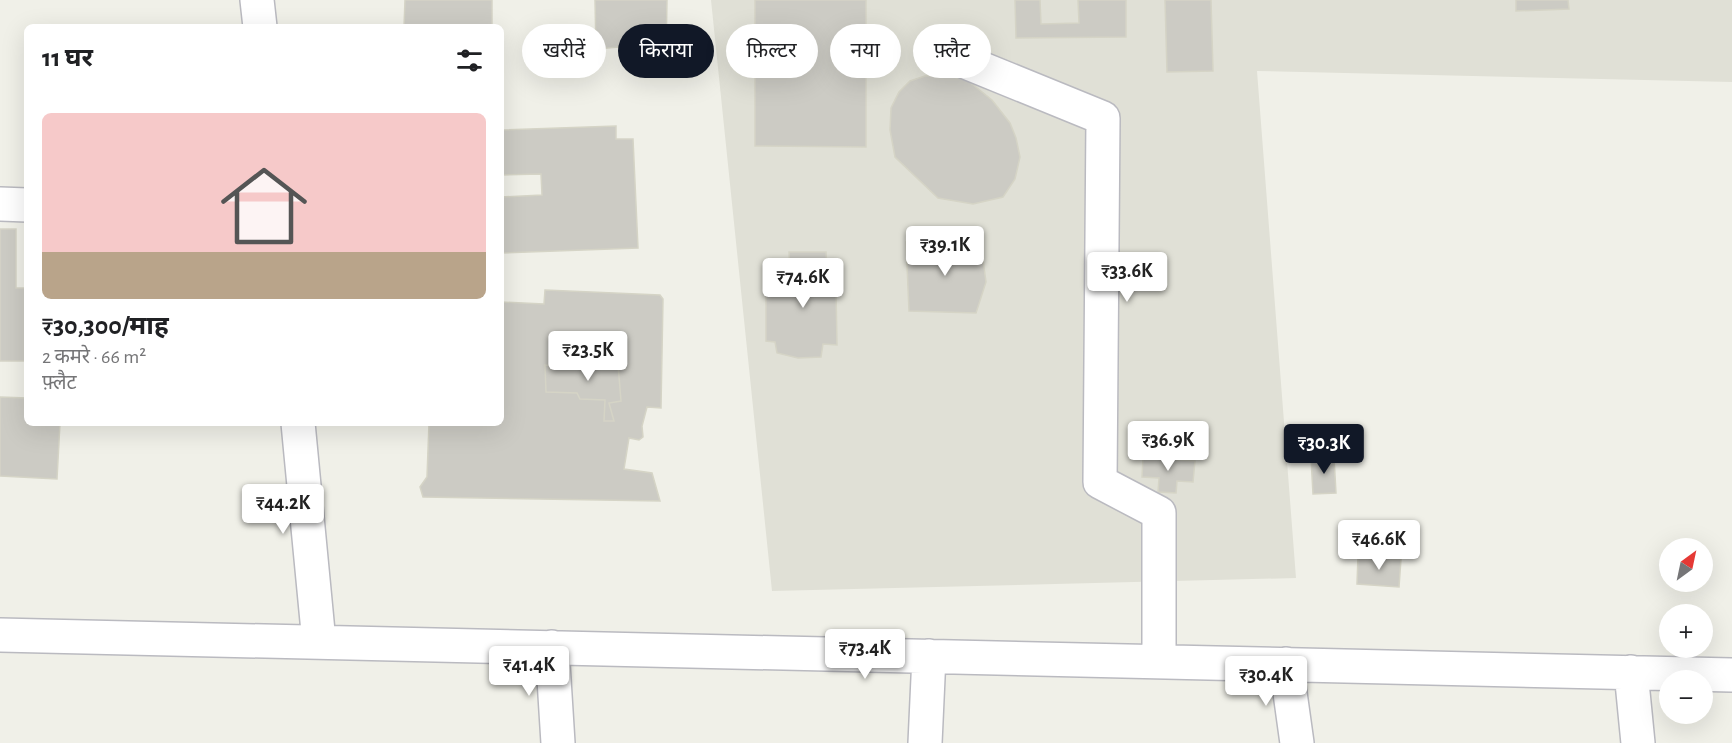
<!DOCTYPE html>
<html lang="hi">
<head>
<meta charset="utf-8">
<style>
  body { margin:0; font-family:"Alegreya Sans","Noto Sans Devanagari",sans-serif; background:#f2f2f2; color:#202124; height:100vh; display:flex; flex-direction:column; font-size:22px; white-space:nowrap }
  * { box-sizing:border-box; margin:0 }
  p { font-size:20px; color:#757577 }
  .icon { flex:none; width:33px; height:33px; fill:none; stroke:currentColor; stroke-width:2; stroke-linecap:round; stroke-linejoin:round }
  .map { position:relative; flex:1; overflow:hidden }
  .side { position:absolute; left:24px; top:24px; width:480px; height:402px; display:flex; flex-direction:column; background:#fff; border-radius:9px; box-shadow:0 6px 24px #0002 }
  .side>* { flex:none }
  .hud { position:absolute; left:522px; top:24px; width:570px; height:54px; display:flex; gap:12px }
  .needle { width:39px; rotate:33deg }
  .tools { position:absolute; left:1659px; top:538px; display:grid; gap:12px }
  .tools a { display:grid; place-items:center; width:54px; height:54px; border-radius:50%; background:#fff; box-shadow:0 6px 24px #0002; font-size:30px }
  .price { position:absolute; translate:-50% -51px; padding:0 14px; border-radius:6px; background:#fff; color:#222; font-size:20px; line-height:39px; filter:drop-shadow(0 2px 3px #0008) }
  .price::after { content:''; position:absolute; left:50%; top:36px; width:18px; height:14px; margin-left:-9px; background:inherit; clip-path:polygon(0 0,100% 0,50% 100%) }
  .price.on { background:#111827; color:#fff }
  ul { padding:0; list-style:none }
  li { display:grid; align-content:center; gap:12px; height:318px; padding:0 18px }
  li span { display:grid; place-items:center; height:186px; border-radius:9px; color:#555 }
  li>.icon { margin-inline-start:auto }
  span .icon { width:108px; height:108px; fill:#fffc; stroke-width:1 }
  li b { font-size:26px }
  h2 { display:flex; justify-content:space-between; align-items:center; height:72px; padding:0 18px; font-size:26px }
  .pill { padding:0 21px; border-radius:27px; background:#fff; box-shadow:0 6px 24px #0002; font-size:21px; line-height:54px }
  .pill.on { background:#111827; color:#fff }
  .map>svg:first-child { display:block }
  .education { fill:#e0e0d6 }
  .building { fill:#cccbc4; stroke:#d5d4c6; stroke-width:1.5 }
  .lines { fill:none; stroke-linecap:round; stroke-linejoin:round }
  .street-casing { stroke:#babac0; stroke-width:36 }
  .street { stroke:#fff; stroke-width:33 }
</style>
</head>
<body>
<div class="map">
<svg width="1732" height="743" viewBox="0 0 1732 743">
  <rect width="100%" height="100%" fill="#f0f0e8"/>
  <path class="education" d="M711,0H1732V82L1257,71L1296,578L772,591Z"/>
  <path class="building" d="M405,0H492V27H404Z
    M595,0H667L666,51L653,52L648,60H622L619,47L596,49Z
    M755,0H866V147L755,146V72L769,71V41H755Z
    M1015,0H1040L1041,24L1079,23L1078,0H1126V37L1016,38Z
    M1165,0H1211L1213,71L1167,72Z
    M1516,0H1568L1569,9L1516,11Z
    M945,75L967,80L992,100L1010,123L1016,138L1020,157L1015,179L1003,197L973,204L938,198L895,157L890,130L891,108L899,92L910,81L925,76Z
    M616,126V139H633L638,248L501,253V197L542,195L541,174L501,175V130Z
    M0,229H16V288H27V361H0Z
    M906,242L981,245L986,282L976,313L909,311Z
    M789,252H826L828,291H836L837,345L823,344L821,357L798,358L777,353L775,342L766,341V289L791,288Z
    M545,290L660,295L663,299L661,408L647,407L642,426L643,437L639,440L629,438L624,469L652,473L660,501L423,497L420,487L427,477L429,423H501V302L544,304Z
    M607,349L617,352L621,401L609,403L614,421H604L605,400L580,399L577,393L546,392L545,365L600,369Z
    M0,397L27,398V423H60L57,479L0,476Z
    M1143,457L1195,461L1193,482L1177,481L1176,493L1158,492L1159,478L1142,477Z
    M1334,457L1336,493L1313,494L1311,458Z
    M1358,556L1401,559L1399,587L1357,584Z"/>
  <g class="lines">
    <g class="street-casing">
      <path id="street" d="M257,0L260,27
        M941,52L1103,118L1100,482L1159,513V661
        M0,204L27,205
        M298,423L319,642
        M0,635L1732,675
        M552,647L558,743
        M1286,664L1297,743
        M1631,672L1638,743
        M925,743L929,656"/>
    </g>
    <use href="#street" class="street"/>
  </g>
</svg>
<div class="tools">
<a><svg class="needle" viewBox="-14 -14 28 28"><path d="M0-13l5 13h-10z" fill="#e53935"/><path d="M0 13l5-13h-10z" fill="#757577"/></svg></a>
<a>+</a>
<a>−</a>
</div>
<b class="price" style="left:945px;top:277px">₹39.1K</b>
<b class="price" style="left:1127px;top:303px">₹33.6K</b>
<b class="price" style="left:803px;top:309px">₹74.6K</b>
<b class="price" style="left:588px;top:382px">₹23.5K</b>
<b class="price" style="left:1168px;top:472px">₹36.9K</b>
<b class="price on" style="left:1324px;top:475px">₹30.3K</b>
<b class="price" style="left:283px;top:535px">₹44.2K</b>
<b class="price" style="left:1379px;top:571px">₹46.6K</b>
<b class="price" style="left:865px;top:680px">₹73.4K</b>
<b class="price" style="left:529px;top:697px">₹41.4K</b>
<b class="price" style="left:1266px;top:707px">₹30.4K</b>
<div class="hud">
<a class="pill">खरीदें</a>
<a class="pill on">किराया</a>
<a class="pill">फ़िल्टर</a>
<a class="pill">नया</a>
<a class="pill">फ़्लैट</a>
</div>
<section class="side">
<h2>11 घर<svg class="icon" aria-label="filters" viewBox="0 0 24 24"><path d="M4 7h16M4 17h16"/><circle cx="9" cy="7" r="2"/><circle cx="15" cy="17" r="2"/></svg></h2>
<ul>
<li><span style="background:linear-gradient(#f6c9c9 75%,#b9a48a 0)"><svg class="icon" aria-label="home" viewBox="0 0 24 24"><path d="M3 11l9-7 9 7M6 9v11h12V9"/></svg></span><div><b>₹30,300/माह</b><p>2 कमरे · 66 m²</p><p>फ़्लैट</p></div></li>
</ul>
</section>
</div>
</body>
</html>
